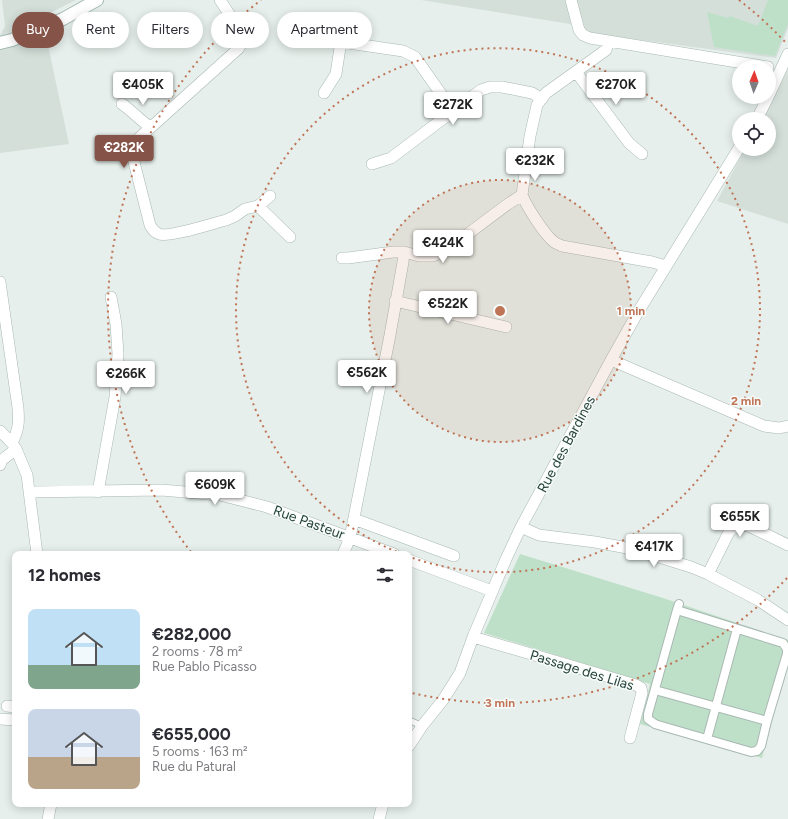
<!DOCTYPE html>
<html lang="en">
<head>
<meta charset="utf-8">
<style>
  body { margin:0; font-family:Figtree,sans-serif; background:#f7f7f7; color:#2b2b33; height:100vh; display:flex; flex-direction:column; font-size:15px; white-space:nowrap }
  * { box-sizing:border-box; margin:0 }
  p { font-size:13px; color:#7c7c81 }
  .icon { flex:none; width:22px; height:22px; fill:none; stroke:currentColor; stroke-width:2; stroke-linecap:round; stroke-linejoin:round }
  .map { position:relative; flex:1; overflow:hidden }
  .side { position:absolute; left:12px; top:551px; width:400px; height:256px; display:flex; flex-direction:column; background:#fff; border-radius:8px; box-shadow:0 2px 10px #0003 }
  .side>* { flex:none }
  .guide { position:absolute; left:12px; top:12px; width:400px; height:36px; display:flex; gap:8px }
  .needle { width:26px; rotate:2deg }
  .tools { position:absolute; left:732px; top:60px; display:grid; gap:8px }
  .tools a { display:grid; place-items:center; width:44px; height:44px; border-radius:50%; background:#fff; box-shadow:0 2px 10px #0003; font-size:20px }
  .price { position:absolute; translate:-50% -34px; padding:0 9px; border-radius:4px; background:#fff; color:#222; font-size:13px; line-height:26px; filter:drop-shadow(0 1px 2px #0008) }
  .price::after { content:''; position:absolute; left:50%; top:24px; width:12px; height:9px; margin-left:-6px; background:inherit; clip-path:polygon(0 0,100% 0,50% 100%) }
  .price.current { background:#855347; color:#fff }
  ul { padding:0; list-style:none }
  li { display:flex; align-items:center; gap:12px; height:100px; padding:0 16px }
  li span { display:grid; place-items:center; flex:none; width:112px; height:80px; border-radius:8px; color:#555 }
  li>.icon { margin-inline-start:auto }
  span .icon { width:48px; height:48px; fill:#fffc; stroke-width:1 }
  li b { font-size:17px }
  h2 { display:flex; justify-content:space-between; align-items:center; height:48px; padding:0 16px; font-size:17px }
  .pill { padding:0 14px; border-radius:18px; background:#fff; box-shadow:0 2px 10px #0003; font-size:14px; line-height:36px }
  .pill.current { background:#855347; color:#fff }
  .map>svg:first-child { display:block }
  .built { fill:#d4dfda }
  .green { fill:#bfe0c8 }
  .lines { fill:none; stroke-linecap:round; stroke-linejoin:round }
  .service-casing { stroke:#a8b8b2; stroke-width:7 }
  .pedestrian-casing { stroke:#a8b8b2; stroke-width:10 }
  .minor-casing { stroke:#a8b8b2; stroke-width:12 }
  .secondary-casing { stroke:#a4bbb3; stroke-width:14 }
  .service { stroke:#fff; stroke-width:5.5 }
  .pedestrian { stroke:#fff; stroke-width:8 }
  .minor { stroke:#fff; stroke-width:11 }
  .secondary { stroke:#fff; stroke-width:12 }
  .ring { fill:none; stroke:#c07456; stroke-width:2; stroke-dasharray:2 4 }
  .labels { text-anchor:middle; stroke-width:3; stroke-linejoin:round; paint-order:stroke }
  .street-label { font-size:14px; fill:#24423a; stroke:#f7fbf9 }
  .centre { fill:#c07456; stroke:#f7fbf9; stroke-width:2 }
  .ring-label { font-size:12px; text-anchor:middle; font-weight:bold; fill:#c07456; stroke:#f7fbf9; stroke-width:3; stroke-linejoin:round; paint-order:stroke }
</style>
</head>
<body>
<div class="map">
<svg width="788" height="819" viewBox="0 0 788 819">
  <rect width="100%" height="100%" fill="#e6efeb"/>
  <path class="built" d="M2,0H76L42,17L69,144L0,153V36L5,26Z
    M421,0H788V28L776,58L589,33L570,24Z
    M788,70V224L717,201L745,149H769V119H761Z"/>
  <path class="green" d="M768,0H788V24L775,56L714,47L707,12L728,18L730,16L758,26Z
    M520,554L663,598L788,640V663L762,758L640,724L650,684L484,633Z"/>
  <g class="lines">
    <g class="service-casing">
      <path id="service" d="M409,720L422,726"/>
    </g>
    <g class="pedestrian-casing">
      <path id="pedestrian" d="M677,610L783,643L787,649V654L767,721L761,746L757,751L751,752L658,725L655,724L648,719V714L677,610L679,604
        M655,690L767,721
        M707,739L737,629"/>
    </g>
    <g class="minor-casing">
      <path id="minor" d="M220,0L243,35V41L238,49L139,138C132,147 133,151 134,162L150,225C152,229 154,232 159,234C168,238 214,223 226,220L235,216L245,209L258,206L270,196
        M571,0L579,30L583,35L590,38L768,67
        M321,39L403,51L415,57L453,111
        M609,41L606,50L546,93L537,105L530,136L522,195C527,207 544,234 554,242C557,244 560,245 562,246L652,262L666,266
        M576,72L629,143L642,154
        M324,93L336,74L341,41
        M769,95L788,54
        M122,104C132,111 140,120 150,127
        M757,119L768,97
        M372,164L391,158L481,90L490,87H502L532,93L542,99
        M258,206L290,237
        M342,258H348L393,252H404L419,256H433L445,251L508,204L522,195
        M0,282L18,408C19,422 19,429 12,443
        M395,301L506,327
        M611,360L764,426L779,428L788,426
        M0,431L12,443L16,449L27,475L37,554
        M0,465L2,460L16,449
        M30,492L161,490L220,495L267,507L394,554
        M98,492L115,397L118,354L116,324L111,297
        M354,519L454,556
        M521,527L532,532L539,535L595,542L622,547L659,557L691,567L708,574L758,600L788,620
        M343,554L350,538L390,335L403,262L404,252
        M409,560L492,591
        M708,574L729,532L735,527L743,525L751,527L788,545
        M473,637L636,685L641,688L642,693L630,738
        M7,706L15,707
        M0,719L15,720
        M409,746L422,726L443,700L460,673L473,637L506,559L521,527L611,360L638,312L739,148
        M48,819L51,804
        M379,819L383,804"/>
    </g>
    <g class="secondary-casing">
      <path id="secondary" d="M0,43L12,40L63,19L97,0"/>
    </g>
    <use href="#service" class="service"/>
    <use href="#pedestrian" class="pedestrian"/>
    <use href="#minor" class="minor"/>
    <use href="#secondary" class="secondary"/>
  </g>
  <circle cx="500" cy="311" r="131" fill="#c07456" fill-opacity=".12"/>
  <g class="ring">
    <circle cx="500" cy="311" r="131"/>
    <path d="M402 554A262 262 0 1 1 410 557"/>
    <path d="M787 578A392 392 0 0 1 412 693M191 552A392 392 0 0 1 261 0M739 0A392 392 0 0 1 787 44"/>
  </g>
  <g class="labels">
    <g class="street-label">
      <text transform="translate(566 444) rotate(-62)" y="5">Rue des Bardines</text>
      <text transform="translate(309 522) rotate(20)" y="5">Rue Pasteur</text>
      <text transform="translate(582 670) rotate(17)" y="5">Passage des Lilas</text>
    </g>
  </g>
  <circle cx="500" cy="311" r="6" class="centre"/>
  <g class="ring-label">
    <text x="631" y="315">1 min</text>
    <text x="746" y="405">2 min</text>
    <text x="500" y="707">3 min</text>
  </g>
</svg>
<div class="tools">
<a><svg class="needle" viewBox="-14 -14 28 28"><path d="M0-13l5 13h-10z" fill="#e53935"/><path d="M0 13l5-13h-10z" fill="#7c7c81"/></svg></a>
<a><svg class="icon" aria-label="locate" viewBox="0 0 24 24"><circle cx="12" cy="12" r="6"/><path d="M12 2v4M12 18v4M2 12h4M18 12h4"/></svg></a>
</div>
<b class="price" style="left:143px;top:106px">€405K</b>
<b class="price" style="left:616px;top:106px">€270K</b>
<b class="price" style="left:453px;top:126px">€272K</b>
<b class="price current" style="left:124px;top:169px">€282K</b>
<b class="price" style="left:535px;top:182px">€232K</b>
<b class="price" style="left:443px;top:264px">€424K</b>
<b class="price" style="left:448px;top:325px">€522K</b>
<b class="price" style="left:367px;top:394px">€562K</b>
<b class="price" style="left:126px;top:395px">€266K</b>
<b class="price" style="left:215px;top:506px">€609K</b>
<b class="price" style="left:740px;top:538px">€655K</b>
<b class="price" style="left:654px;top:568px">€417K</b>
<div class="guide">
<a class="pill current">Buy</a>
<a class="pill">Rent</a>
<a class="pill">Filters</a>
<a class="pill">New</a>
<a class="pill">Apartment</a>
</div>
<section class="side">
<h2>12 homes<svg class="icon" aria-label="filters" viewBox="0 0 24 24"><path d="M4 7h16M4 17h16"/><circle cx="9" cy="7" r="2"/><circle cx="15" cy="17" r="2"/></svg></h2>
<ul>
<li><span style="background:linear-gradient(#bfe0f5 70%,#7fa58c 0)"><svg class="icon" aria-label="home" viewBox="0 0 24 24"><path d="M3 11l9-7 9 7M6 9v11h12V9"/></svg></span><div><b>€282,000</b><p>2 rooms · 78 m²</p><p>Rue Pablo Picasso</p></div></li>
<li><span style="background:linear-gradient(#c9d6e8 60%,#b9a48a 0)"><svg class="icon" aria-label="home" viewBox="0 0 24 24"><path d="M3 11l9-7 9 7M6 9v11h12V9"/></svg></span><div><b>€655,000</b><p>5 rooms · 163 m²</p><p>Rue du Patural</p></div></li>
</ul>
</section>
</div>
</body>
</html>
